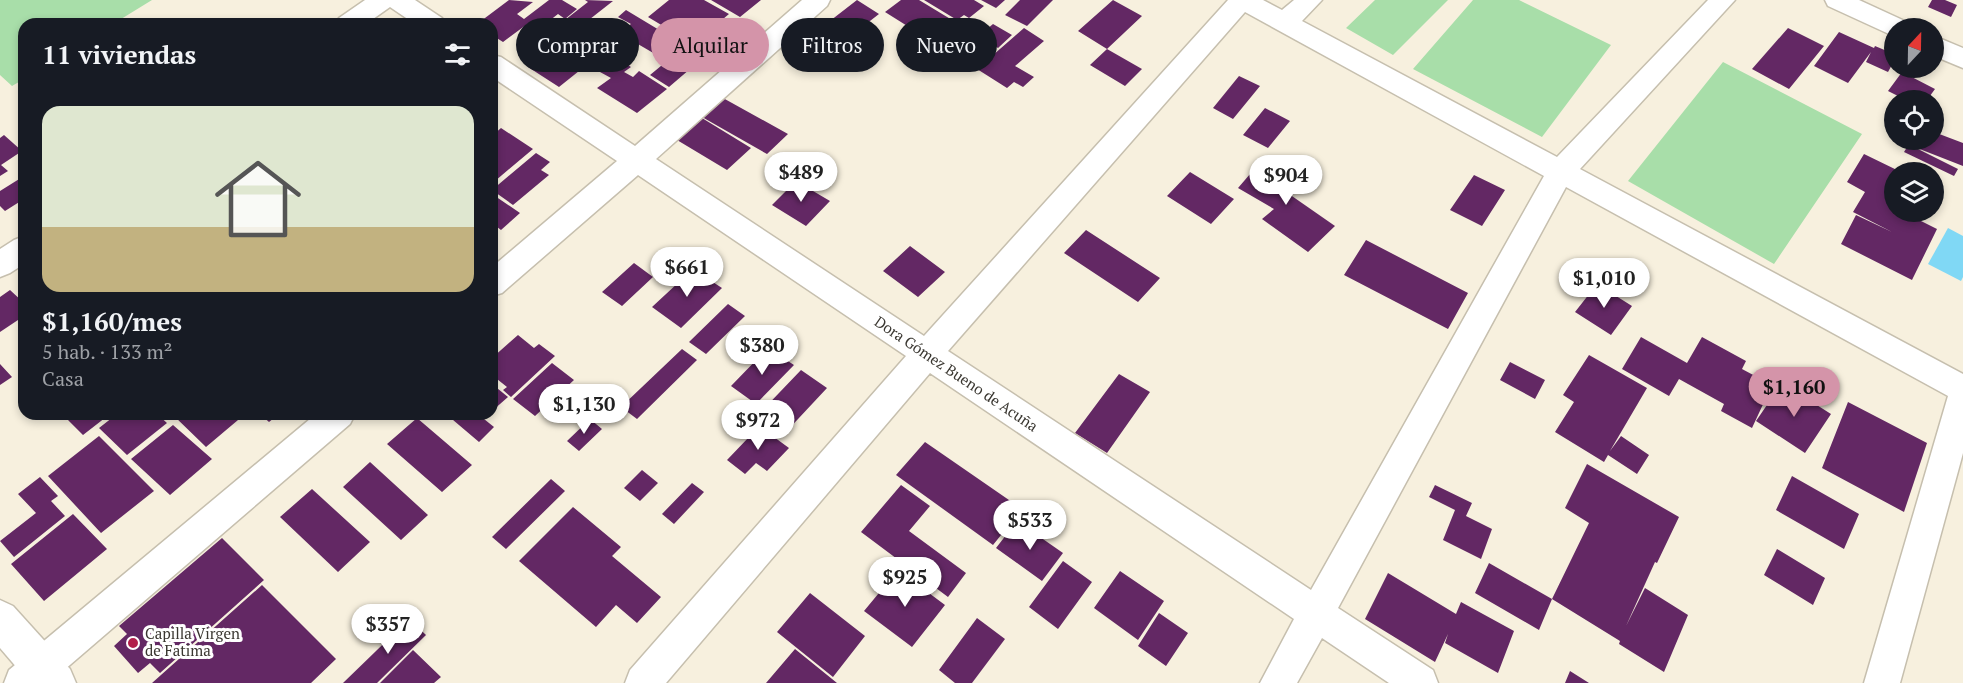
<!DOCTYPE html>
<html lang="es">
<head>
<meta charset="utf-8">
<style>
  body { margin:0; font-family:"PT Serif",serif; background:#242831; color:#f1f3f6; height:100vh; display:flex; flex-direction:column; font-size:22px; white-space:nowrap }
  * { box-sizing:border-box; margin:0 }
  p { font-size:20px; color:#9ea1a6 }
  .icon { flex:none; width:33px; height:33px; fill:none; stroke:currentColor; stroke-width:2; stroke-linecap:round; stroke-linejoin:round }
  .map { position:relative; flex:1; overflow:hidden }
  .details { position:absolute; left:18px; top:18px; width:480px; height:402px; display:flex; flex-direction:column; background:#171b24; border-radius:18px; box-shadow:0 3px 9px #0003 }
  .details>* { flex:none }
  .top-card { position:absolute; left:516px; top:18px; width:570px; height:54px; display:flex; gap:12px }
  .needle { width:39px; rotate:22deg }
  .buttons { position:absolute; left:1884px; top:18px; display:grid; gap:12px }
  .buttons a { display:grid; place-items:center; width:60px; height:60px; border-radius:50%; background:#171b24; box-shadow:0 3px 9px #0003; font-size:30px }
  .price { position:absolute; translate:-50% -51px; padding:0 14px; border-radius:21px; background:#fff; color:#222; font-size:20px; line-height:39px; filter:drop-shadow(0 2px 3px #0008) }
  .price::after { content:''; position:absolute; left:50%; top:36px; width:18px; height:14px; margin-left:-9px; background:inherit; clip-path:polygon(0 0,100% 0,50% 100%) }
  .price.on { background:#d494a9; color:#111 }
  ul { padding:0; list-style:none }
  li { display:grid; align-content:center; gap:12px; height:318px; padding:0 24px }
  li span { display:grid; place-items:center; height:186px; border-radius:18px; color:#555 }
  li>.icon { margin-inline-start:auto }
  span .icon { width:108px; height:108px; fill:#fffc; stroke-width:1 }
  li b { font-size:26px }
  h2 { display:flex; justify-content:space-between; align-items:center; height:72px; padding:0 24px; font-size:26px }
  .tag { padding:0 21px; border-radius:27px; background:#171b24; box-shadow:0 3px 9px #0003; font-size:21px; line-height:54px }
  .tag.on { background:#d494a9; color:#111 }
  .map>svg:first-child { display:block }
  .green { fill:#a8dea9 }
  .water { fill:#80d8f5 }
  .building { fill:#632864 }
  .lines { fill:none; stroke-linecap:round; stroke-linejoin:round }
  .minor-casing { stroke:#c6bfae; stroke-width:3 }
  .tertiary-casing { stroke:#c6bfae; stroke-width:3 }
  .minor { fill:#fff; fill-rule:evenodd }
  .tertiary { fill:#fff; fill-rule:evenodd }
  .poi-dot { fill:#b11f4b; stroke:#fff; stroke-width:2 }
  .labels { text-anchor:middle; stroke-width:6; stroke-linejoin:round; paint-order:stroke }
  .street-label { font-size:15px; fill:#3a3731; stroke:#fff }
  .poi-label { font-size:15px; fill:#3a3731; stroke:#fff; text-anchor:start }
</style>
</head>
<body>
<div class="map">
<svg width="1963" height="683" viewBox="0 0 1963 683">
  <rect width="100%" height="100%" fill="#f7f0de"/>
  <path class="green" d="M0,0H152L113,24H24V79L12,86L0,75Z
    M1375,0H1448L1393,55L1346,28Z
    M1473,0H1519L1611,45L1542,137L1413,69Z
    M1723,62L1862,134L1774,264L1628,181Z"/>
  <path class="water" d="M1948,228L1963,236V277L1961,281L1928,264Z"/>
  <path class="building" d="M509,0L533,2L517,14L524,19L549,0H562L577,9L565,19L558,14L540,28L530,22L503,42L492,35V24H477Z
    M585,0L613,1L553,48L584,67L559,87L528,67L538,59L525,51L588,2Z
    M669,0H704L729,14L693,44L648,17Z
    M711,0H761L740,17Z
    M857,0L879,14L839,45L817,31Z
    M901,0H919L962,26L946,39L935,32L928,39L885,12Z
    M924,0H974L984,6L969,18L964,15L957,20Z
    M981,0H1005L996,8Z
    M1020,0H1053L1027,26L1005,15Z
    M1113,0L1142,16L1107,49L1078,31Z
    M1932,0H1945L1957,5L1951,17L1928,7Z
    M626,10L704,57L669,87L650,75L667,61L619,33L631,24L618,17Z
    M993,24L1012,35L998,48L979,36Z
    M1024,28L1044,41L1015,66L1034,77L1023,87L1014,82L1007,88L977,69Z
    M1788,28L1824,46L1789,89L1752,69Z
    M1839,32L1874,48L1875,46L1894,54V61L1888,72L1866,62L1871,52L1848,83L1814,66Z
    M1107,49L1142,69L1125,86L1090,65Z
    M617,58L631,67L624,72L633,77L639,71L667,89L637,113L597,88L611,78L600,72Z
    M1902,72L1935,89L1927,100H1906L1888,91Z
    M1239,76L1260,86L1233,119L1213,108Z
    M723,98L788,134L767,154L702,117Z
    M1265,108L1290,121L1268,148L1243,135Z
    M702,118L751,148L727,170L677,140Z
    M501,128L533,149L495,181L492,179V136Z
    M1934,132L1963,143V166L1917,148L1919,140H1934Z
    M4,135L22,151L1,165L8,171L0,176V138Z
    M1909,144L1912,146L1958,169L1954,176L1904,152Z
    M536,153L550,162L541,170L549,175L513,205L492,190Z
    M1864,154L1901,172H1894V212H1903L1937,229L1912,280L1841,244L1856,215L1892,232L1853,212L1865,192L1847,182Z
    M1263,159L1301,180L1289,194L1335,226L1308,252L1262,219L1274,209L1238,188Z
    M1190,172L1234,199L1211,224L1167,196Z
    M1474,175L1505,190L1482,226L1450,210Z
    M24,176V199L5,211L0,206V191Z
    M796,181L830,201L806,226L772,205Z
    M492,194L520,213L501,230L492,223Z
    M1086,230L1160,278L1138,302L1064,253Z
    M1366,240L1468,293L1448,329L1344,275Z
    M910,246L945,272L918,297L883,271Z
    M634,263L653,277L622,306L602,292Z
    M693,269L722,288L681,328L652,307Z
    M1597,284L1632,306L1611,335L1575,312Z
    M10,290L24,303V316L0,332V297Z
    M728,304L745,316L706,354L689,342Z
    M518,335L534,348L539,344L555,356L511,397L503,390L507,387L492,375V358Z
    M1641,337L1687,363L1702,337L1746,361L1742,369L1772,385L1752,428L1721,411L1724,404L1679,379L1669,396L1622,369Z
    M768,348L794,365L756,404L731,386Z
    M682,349L697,360L637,419L621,407Z
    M1589,355L1647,388L1610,451L1621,436L1649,455L1637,474L1608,455L1604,462L1555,432L1574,402L1563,395Z
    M1510,362L1545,380L1535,399L1500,380Z
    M552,363L574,380L535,416L513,399Z
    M0,364L12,377L0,385Z
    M801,370L827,388L784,434L758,415Z
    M1119,374L1150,392L1107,453L1075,433Z
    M1782,383L1831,414L1805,453L1756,421Z
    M492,384L508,397L492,411Z
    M1848,402L1927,443L1904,512L1822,468Z
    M76,414H110L83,435L68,420Z
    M117,414H157L167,423L127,455L99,428Z
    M172,414H231L238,420L206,447Z
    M260,414H279L269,422Z
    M446,414H489L484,419L494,427L479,442Z
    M417,418L472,465L442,492L387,444Z
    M590,419L602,429L579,451L567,441Z
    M755,423L789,448L767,471L756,463L745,474L727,460L749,437L745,433Z
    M173,425L212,459L170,495L131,459Z
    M99,436L154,491L101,533L48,476Z
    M925,442L1022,509L993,545L896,475Z
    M370,462L428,515L401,540L343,487Z
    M1587,464L1679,517L1657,563L1655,562L1626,626L1645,588L1688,615L1664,672L1619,644L1620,641L1552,599L1539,630L1475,593L1489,563L1552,599L1589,523L1565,508Z
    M642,470L658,483L640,501L624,488Z
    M1792,476L1859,514L1844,549L1776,510Z
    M40,477L58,496L51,501L65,516L14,557L0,541L36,513L18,494Z
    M551,479L565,491L506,549L492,537Z
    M692,483L704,492L674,524L662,514Z
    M901,485L930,506L909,531L966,573L948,597L861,532Z
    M1435,485L1472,503L1466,516L1492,529L1481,559L1443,540L1455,510L1429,497Z
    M312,489L370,542L338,572L280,517Z
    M573,507L621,547L612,556L661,597L637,623L616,605L596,627L519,561Z
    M73,514L107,549L44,601L11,564Z
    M1017,521L1063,553L1042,581L996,548Z
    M222,538L264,580L160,673L150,663L138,673L114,646L127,634L119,626Z
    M1777,549L1825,578L1813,605L1764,575Z
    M1063,561L1092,582L1058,629L1029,607Z
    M898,570L945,605L912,647L864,611Z
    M1120,571L1164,601L1138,640L1094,608Z
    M1388,573L1456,614L1461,602L1514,631L1498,673L1445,643L1448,634L1435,662L1365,619Z
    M262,585L336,659L311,683H152Z
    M810,593L865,636L833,677L777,632Z
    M1159,613L1188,633L1166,666L1138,646Z
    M977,618L1005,639L972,683H955L939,670Z
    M409,619L426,635L377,683H343Z
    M795,649L837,683H766Z
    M413,650L441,677L434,683H380Z
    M1570,671L1589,683H1565Z"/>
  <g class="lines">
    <g class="minor-casing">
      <path id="minor" d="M365,0H415L442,18L445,24H415L390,7L366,24H336L339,18Z
        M802,0H830L827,6L656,159L924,336L1228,0H1263L1282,10L1294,0H1322L1302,21L1557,157L1708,0H1735L1580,169L1963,374V453L1900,683H1864L1948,396L1566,187L1338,608L1433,670L1438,683H1389L1322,638L1297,683H1260L1294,619L930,373L666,683H625L630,670L906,356L638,175L502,293L492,296V267L617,161L492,77V55L501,57L635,146ZM1245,12L1544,176L1311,590L948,351Z
        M1825,0H1859L1907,22L1910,28H1894V36L1889,34L1828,6Z
        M1934,36L1963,48V68L1934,56Z
        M24,236V264L10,273L0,277V249L14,240Z
        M316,414H355L350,424L49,683H4L9,670Z"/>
    </g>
    <g class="tertiary-casing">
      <path id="tertiary" d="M0,600L13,606L70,669L76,683H30L0,648Z"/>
    </g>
    <use href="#minor" class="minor"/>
    <use href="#tertiary" class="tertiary"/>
  </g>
  <circle class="poi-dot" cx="133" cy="643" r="6"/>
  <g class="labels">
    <g class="street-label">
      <text transform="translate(956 374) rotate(34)" y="5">Dora Gómez Bueno de Acuña</text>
    </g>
    <g class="poi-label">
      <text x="145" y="639">Capilla Virgen<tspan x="145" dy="17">de Fatima</tspan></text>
    </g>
  </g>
</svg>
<div class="buttons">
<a><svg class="needle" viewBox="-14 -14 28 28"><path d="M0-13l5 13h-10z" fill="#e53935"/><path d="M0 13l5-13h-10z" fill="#9ea1a6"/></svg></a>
<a><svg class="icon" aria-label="locate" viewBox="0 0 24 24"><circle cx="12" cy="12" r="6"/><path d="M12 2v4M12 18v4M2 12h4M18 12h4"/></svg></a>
<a><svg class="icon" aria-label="layers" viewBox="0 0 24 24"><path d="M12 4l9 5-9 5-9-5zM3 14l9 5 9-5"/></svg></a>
</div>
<b class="price" style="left:801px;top:203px">$489</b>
<b class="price" style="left:1286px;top:206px">$904</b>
<b class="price" style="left:687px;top:298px">$661</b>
<b class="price" style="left:1604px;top:309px">$1,010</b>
<b class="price" style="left:762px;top:376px">$380</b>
<b class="price on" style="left:1794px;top:418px">$1,160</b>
<b class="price" style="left:584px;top:435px">$1,130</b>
<b class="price" style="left:758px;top:451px">$972</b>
<b class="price" style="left:1030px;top:551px">$533</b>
<b class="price" style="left:905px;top:608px">$925</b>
<b class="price" style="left:388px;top:655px">$357</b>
<div class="top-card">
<a class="tag">Comprar</a>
<a class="tag on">Alquilar</a>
<a class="tag">Filtros</a>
<a class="tag">Nuevo</a>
</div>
<section class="details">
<h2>11 viviendas<svg class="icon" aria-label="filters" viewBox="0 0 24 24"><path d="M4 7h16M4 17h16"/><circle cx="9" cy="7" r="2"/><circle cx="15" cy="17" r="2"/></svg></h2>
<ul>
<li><span style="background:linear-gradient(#dfe7d0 65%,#c2b280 0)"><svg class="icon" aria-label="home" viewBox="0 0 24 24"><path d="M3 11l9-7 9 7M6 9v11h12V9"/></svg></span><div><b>$1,160/mes</b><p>5 hab. · 133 m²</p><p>Casa</p></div></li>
</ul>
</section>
</div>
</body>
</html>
